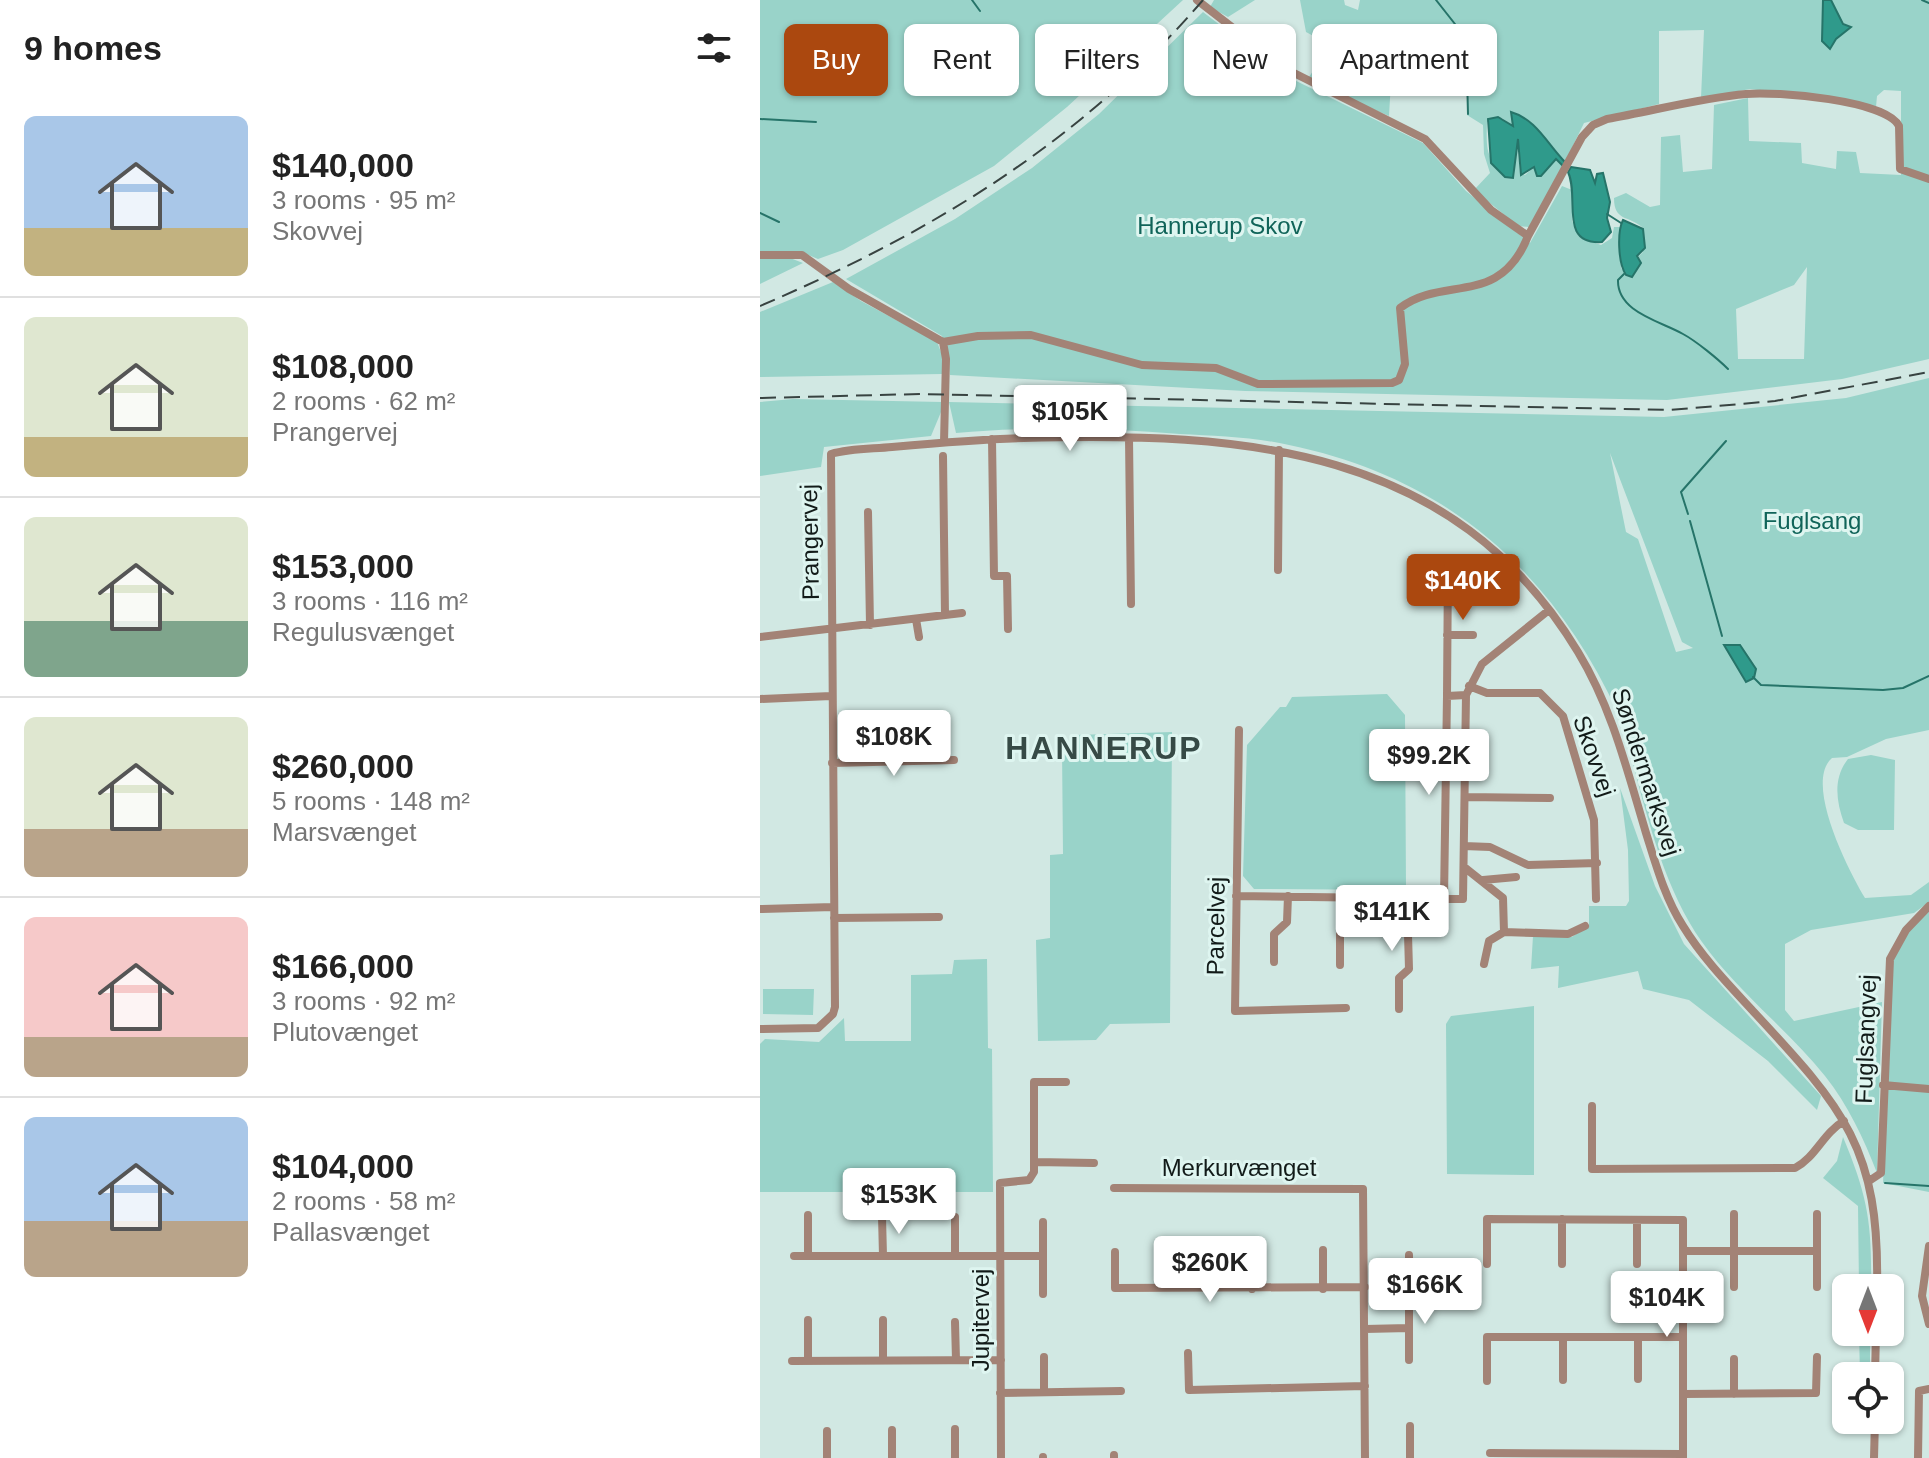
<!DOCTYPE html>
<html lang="en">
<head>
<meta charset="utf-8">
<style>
  body { margin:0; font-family:Arial,sans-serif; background:#f6f6f6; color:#222; height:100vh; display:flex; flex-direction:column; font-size:30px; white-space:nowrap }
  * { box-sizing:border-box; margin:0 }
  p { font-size:26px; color:#767676 }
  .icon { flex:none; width:44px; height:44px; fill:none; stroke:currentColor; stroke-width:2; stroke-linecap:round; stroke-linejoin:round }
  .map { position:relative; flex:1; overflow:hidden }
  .details { display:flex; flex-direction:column; background:#fff; width:760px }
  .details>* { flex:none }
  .hud { position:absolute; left:24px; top:24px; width:760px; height:72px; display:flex; gap:16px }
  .needle { width:52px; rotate:180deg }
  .tools { position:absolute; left:1072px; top:1274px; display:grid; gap:16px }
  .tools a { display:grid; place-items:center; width:72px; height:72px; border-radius:12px; background:#fff; box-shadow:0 2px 6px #0004; font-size:40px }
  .price { position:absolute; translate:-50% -68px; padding:0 18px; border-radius:8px; background:#fff; color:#222; font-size:26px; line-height:52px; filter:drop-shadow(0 2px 4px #0008) }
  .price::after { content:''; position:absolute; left:50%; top:48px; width:24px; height:18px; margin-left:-12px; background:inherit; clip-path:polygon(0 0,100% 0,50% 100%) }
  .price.on { background:#ab480f; color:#fff }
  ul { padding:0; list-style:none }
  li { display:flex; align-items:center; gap:24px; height:200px; padding:0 24px }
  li+li { border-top:2px solid #e0e0e0 }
  li span { display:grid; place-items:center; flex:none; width:224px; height:160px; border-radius:12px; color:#555 }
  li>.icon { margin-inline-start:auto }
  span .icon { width:96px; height:96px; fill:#fffc; stroke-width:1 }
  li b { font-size:34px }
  h2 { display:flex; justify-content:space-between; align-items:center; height:96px; padding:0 24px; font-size:34px }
  .chip { padding:0 28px; border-radius:12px; background:#fff; box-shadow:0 2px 6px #0004; font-size:28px; line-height:72px }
  .chip.on { background:#ab480f; color:#fff }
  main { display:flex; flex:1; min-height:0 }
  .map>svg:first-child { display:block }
  .green { fill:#99d3c9; fill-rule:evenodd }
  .water { fill:#2f9a8b; stroke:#267469; stroke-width:2 }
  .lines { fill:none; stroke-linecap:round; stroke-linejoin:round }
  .stream { stroke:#267469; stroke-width:2 }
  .minor { stroke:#a38376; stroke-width:8 }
  .rail { stroke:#384341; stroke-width:2; stroke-dasharray:16 8; stroke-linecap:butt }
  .labels { text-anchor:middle; stroke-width:6; stroke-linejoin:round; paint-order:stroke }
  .park-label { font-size:24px; fill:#106459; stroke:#def5f0 }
  .street-label { font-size:24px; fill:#121b19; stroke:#def5f0 }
  .district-label { font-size:32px; font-weight:bold; letter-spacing:2px; fill:#364a46; stroke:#def5f0 }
</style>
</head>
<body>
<main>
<section class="details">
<h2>9 homes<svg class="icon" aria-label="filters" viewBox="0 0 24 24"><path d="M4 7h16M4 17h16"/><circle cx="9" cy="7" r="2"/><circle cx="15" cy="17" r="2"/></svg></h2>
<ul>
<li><span style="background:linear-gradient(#a9c7e8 70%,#c2b280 0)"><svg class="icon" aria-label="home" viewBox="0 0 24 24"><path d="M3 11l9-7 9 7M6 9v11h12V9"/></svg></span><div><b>$140,000</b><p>3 rooms · 95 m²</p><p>Skovvej</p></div></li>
<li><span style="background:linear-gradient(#dfe7d0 75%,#c2b280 0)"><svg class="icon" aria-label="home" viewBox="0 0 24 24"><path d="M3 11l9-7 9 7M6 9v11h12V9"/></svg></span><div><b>$108,000</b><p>2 rooms · 62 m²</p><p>Prangervej</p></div></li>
<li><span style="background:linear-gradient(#dfe7d0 65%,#7fa58c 0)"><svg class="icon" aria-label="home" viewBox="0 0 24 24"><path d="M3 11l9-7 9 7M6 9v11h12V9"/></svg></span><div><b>$153,000</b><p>3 rooms · 116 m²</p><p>Regulusvænget</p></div></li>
<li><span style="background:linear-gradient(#dfe7d0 70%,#b9a48a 0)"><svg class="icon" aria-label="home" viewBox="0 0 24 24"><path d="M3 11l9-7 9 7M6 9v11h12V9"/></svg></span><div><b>$260,000</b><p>5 rooms · 148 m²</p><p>Marsvænget</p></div></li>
<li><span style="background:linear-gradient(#f6c9c9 75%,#b9a48a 0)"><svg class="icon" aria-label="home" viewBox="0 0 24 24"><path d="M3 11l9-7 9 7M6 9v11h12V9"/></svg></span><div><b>$166,000</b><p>3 rooms · 92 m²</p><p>Plutovænget</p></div></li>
<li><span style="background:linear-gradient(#a9c7e8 65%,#b9a48a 0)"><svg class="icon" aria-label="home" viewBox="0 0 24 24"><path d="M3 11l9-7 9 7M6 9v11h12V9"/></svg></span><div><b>$104,000</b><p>2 rooms · 58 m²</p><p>Pallasvænget</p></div></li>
</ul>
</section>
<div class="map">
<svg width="1169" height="1458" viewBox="0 0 1169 1458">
  <rect width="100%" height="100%" fill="#d1e8e3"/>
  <path class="green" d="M0,0H423L307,107L234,166L83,250L58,259L39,251L0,253Z
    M454,0H495L468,17L450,7Z
    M540,0H584L585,5L598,10L600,0H1169V359L1082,379L907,400L485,391L190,375L189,358L182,336L86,279L195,219L272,168L339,114L443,12L528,77L663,143L706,191L770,243L802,186L812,190V221L821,238L841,245L852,238L854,227H860L861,268L867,276L872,277L881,264L877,258L883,252V228C869,215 854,222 854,198L866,193L890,207L900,205L901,137L920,135L923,172L952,169L954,105L988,98L989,141L1041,143L1042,163L1076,169L1077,151L1096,152L1100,173L1141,175V91L1124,90L1117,96L1116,107L990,89L941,98L944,30L899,31V104L824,123L805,162C789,145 777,121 753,112V126L742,118L727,122C726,154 726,161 754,177L757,139L760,173L765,175L774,167L779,177L796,159L803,166L769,227L758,226L714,190L730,173L724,154L723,125L707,115V85L669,77V62L633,46L629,116L564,88L549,77L559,62V39L546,32ZM1047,267L1044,359H978L976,309L1034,285Z
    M30,258L43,263L0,284V259Z
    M73,282L101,301L177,342L183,357L182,374L0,377V312Z
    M1169,378V730L1126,739L1087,757L1072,758C1043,783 1090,873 1105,898L1151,895L1169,882V902L1154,913L1051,930L1025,944V1010L1034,1021L1122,1002L1117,1173C1104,1139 1088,1105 1065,1076C1027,1029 977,991 942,942C896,877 882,788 858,713C792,570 685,477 529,445C494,437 456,436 420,434C346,428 270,426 196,433L189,402L904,417L1086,398ZM850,453L922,642L933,648L916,652L878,539L866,532Z
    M33,399L182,402L181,412L171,436L64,447L61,467L0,476V402Z
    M627,694L645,715L646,890L494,889L483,876L487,745L520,707H526L532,697Z
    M412,732L410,1023L350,1024L336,1040L278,1041L276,940L290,938V855L303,854L302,747L315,746V735Z
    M1111,755L1135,760L1134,830H1098L1084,823C1076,801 1073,778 1088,759Z
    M860,788L895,886L924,944L1061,1096L1057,1110L1008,1061L929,1000L883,989L878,971L798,988L799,966L771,969L773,936L812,937L829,925V906H866L869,901L868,850Z
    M1169,911V1192L1123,1183L1133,960L1146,934Z
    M227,959L228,1048L232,1049L233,1192H0V1044L5,1039L59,1042L84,1018L85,1041H151V975L192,974L194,960Z
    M3,989H54L53,1015L3,1014Z
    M774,1006V1175L687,1174L686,1024L691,1016Z
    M1083,1137C1108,1197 1112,1223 1111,1288H1099L1098,1206L1063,1178L1077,1161Z
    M1099,1332H1110V1376H1100Z"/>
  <path class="water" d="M1063,0H1071L1083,24L1091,27L1076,39L1070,49L1062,41Z
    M751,112C776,119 788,145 805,162L803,166L796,159L781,176H777L774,167L761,175L758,139L753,178L745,177L731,163L728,119L738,117L753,126Z
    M811,167L830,170L835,183L837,174L843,173L850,202L847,218L851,232L842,242C798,245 820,197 808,172Z
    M863,220L883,229L885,248L877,256L881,263L872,277L866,275C858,263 857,232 863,220Z
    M964,645H980L996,669L994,678L986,682Z"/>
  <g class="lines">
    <path class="stream" d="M212,0L220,11
      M676,0L706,38L708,114
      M1162,0L1169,3
      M0,119L56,122
      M0,213L19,222
      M847,214L861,223
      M864,274L858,280C857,312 900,321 923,334C936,341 958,359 968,369
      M928,514L921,492L966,441
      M930,521L962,636
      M993,677L1001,685L1123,690L1143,688L1169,676
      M1125,1183L1169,1186"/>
    <path class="minor" d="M437,0L526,69L665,139L731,210L768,236L822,137L833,125L847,119C893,111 940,98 986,94C1015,91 1127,100 1139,126L1140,169L1169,179
      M0,255H42L89,289L183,342L186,359L184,442
      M183,342L218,336L271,335L382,365L456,368L498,384L632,383L639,380L645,364L640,308C683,275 740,308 768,236
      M369,438L371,604
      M232,439L234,576H247L248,629
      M183,456L185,615
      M108,512L110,625
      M688,562L687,696L706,695
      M518,570L519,450
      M688,594L718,592
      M156,619L159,637
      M687,635H713
      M0,637L202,613
      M709,686L727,693H780L803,716L834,820L836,899
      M0,699L71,696
      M479,730L475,1011L586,1008
      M72,763L194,760
      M705,797L790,798
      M704,846L730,847L768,865L837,863
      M704,867L743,898L744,932L729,941L724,964
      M723,880L756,877
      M476,896L703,899L706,695L722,664L789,610
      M684,899L687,696
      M0,909L73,907
      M74,918L179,917
      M744,932L808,934L825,926
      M514,962V934L527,922L528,896
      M580,965V934L594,922V897
      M639,1009V978L649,969L648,934L639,926L640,898
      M0,1029L58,1028L73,1014L75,1007L71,454C91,448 112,449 132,447C176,443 220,439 264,438C482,432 693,445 818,652C852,708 867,770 886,833C896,865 905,898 923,926C942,957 967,983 992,1010C1083,1108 1120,1147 1117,1288
      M1123,1085L1169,1089
      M832,1106V1169L1035,1168C1056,1157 1063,1133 1084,1121
      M275,1162L334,1163
      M1109,1181L1121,1173L1130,959L1146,930L1169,906
      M354,1188L603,1189L605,1458
      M48,1215V1256
      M122,1216L123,1256
      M195,1217V1256
      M1169,1246L1162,1296L1169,1324
      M563,1250V1289
      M923,1251H1057
      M355,1252V1288L605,1287
      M492,1253V1289
      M34,1256H283
      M727,1264V1219L923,1220V1458
      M802,1264V1219
      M877,1264V1220
      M423,1287L424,1251
      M974,1287V1214
      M1057,1287V1214
      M283,1294V1222
      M123,1320V1360
      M195,1322L196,1360
      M649,1328V1360
      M605,1329L649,1328V1255
      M428,1353L429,1390L605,1386
      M284,1357V1392
      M32,1361L241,1360
      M48,1361V1320
      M1115,1376L1116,1332
      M878,1379V1337
      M803,1380V1337
      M727,1381V1337H923
      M240,1393L361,1391
      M923,1394L1056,1393L1057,1357
      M974,1394V1359
      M650,1426V1458
      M195,1429V1458
      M132,1430V1458
      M67,1431V1458
      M730,1453L923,1454
      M354,1455V1458
      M283,1457V1458
      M241,1458L240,1183L269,1180L274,1172V1082H306
      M1114,1458L1115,1420
      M1158,1458L1159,1391L1169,1389"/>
    <path class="rail" d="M0,306C172,232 319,144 443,0
      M0,398L161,394L910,410L1015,401L1169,372"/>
  </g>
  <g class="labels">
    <g class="park-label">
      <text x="460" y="234">Hannerup Skov</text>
      <text x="1052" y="529">Fuglsang</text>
    </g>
    <g class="street-label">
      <text transform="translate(50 542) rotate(-91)" y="8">Prangervej</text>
      <text transform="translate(834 756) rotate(71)" y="8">Skovvej</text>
      <text transform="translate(886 772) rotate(72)" y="8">Søndermarksvej</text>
      <text transform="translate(456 926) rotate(-89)" y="8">Parcelvej</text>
      <text transform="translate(1106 1039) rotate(-88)" y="8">Fuglsangvej</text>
      <text x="479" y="1176">Merkurvænget</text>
      <text transform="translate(221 1320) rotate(-90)" y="8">Jupitervej</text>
    </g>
    <g class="district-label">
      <text x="344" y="759">HANNERUP</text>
    </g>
  </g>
</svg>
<div class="tools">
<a><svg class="needle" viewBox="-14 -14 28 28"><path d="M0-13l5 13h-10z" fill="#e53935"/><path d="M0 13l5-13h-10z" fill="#767676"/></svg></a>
<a><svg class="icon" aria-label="locate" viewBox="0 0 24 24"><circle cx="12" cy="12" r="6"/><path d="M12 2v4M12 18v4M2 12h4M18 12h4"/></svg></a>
</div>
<b class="price" style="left:310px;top:453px">$105K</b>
<b class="price on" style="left:703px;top:622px">$140K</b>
<b class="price" style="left:134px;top:778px">$108K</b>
<b class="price" style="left:669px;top:797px">$99.2K</b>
<b class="price" style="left:632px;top:953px">$141K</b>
<b class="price" style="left:139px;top:1236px">$153K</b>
<b class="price" style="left:450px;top:1304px">$260K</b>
<b class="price" style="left:665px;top:1326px">$166K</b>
<b class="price" style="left:907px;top:1339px">$104K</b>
<div class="hud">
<a class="chip on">Buy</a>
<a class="chip">Rent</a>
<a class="chip">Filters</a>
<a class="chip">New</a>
<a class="chip">Apartment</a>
</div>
</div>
</main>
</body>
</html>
